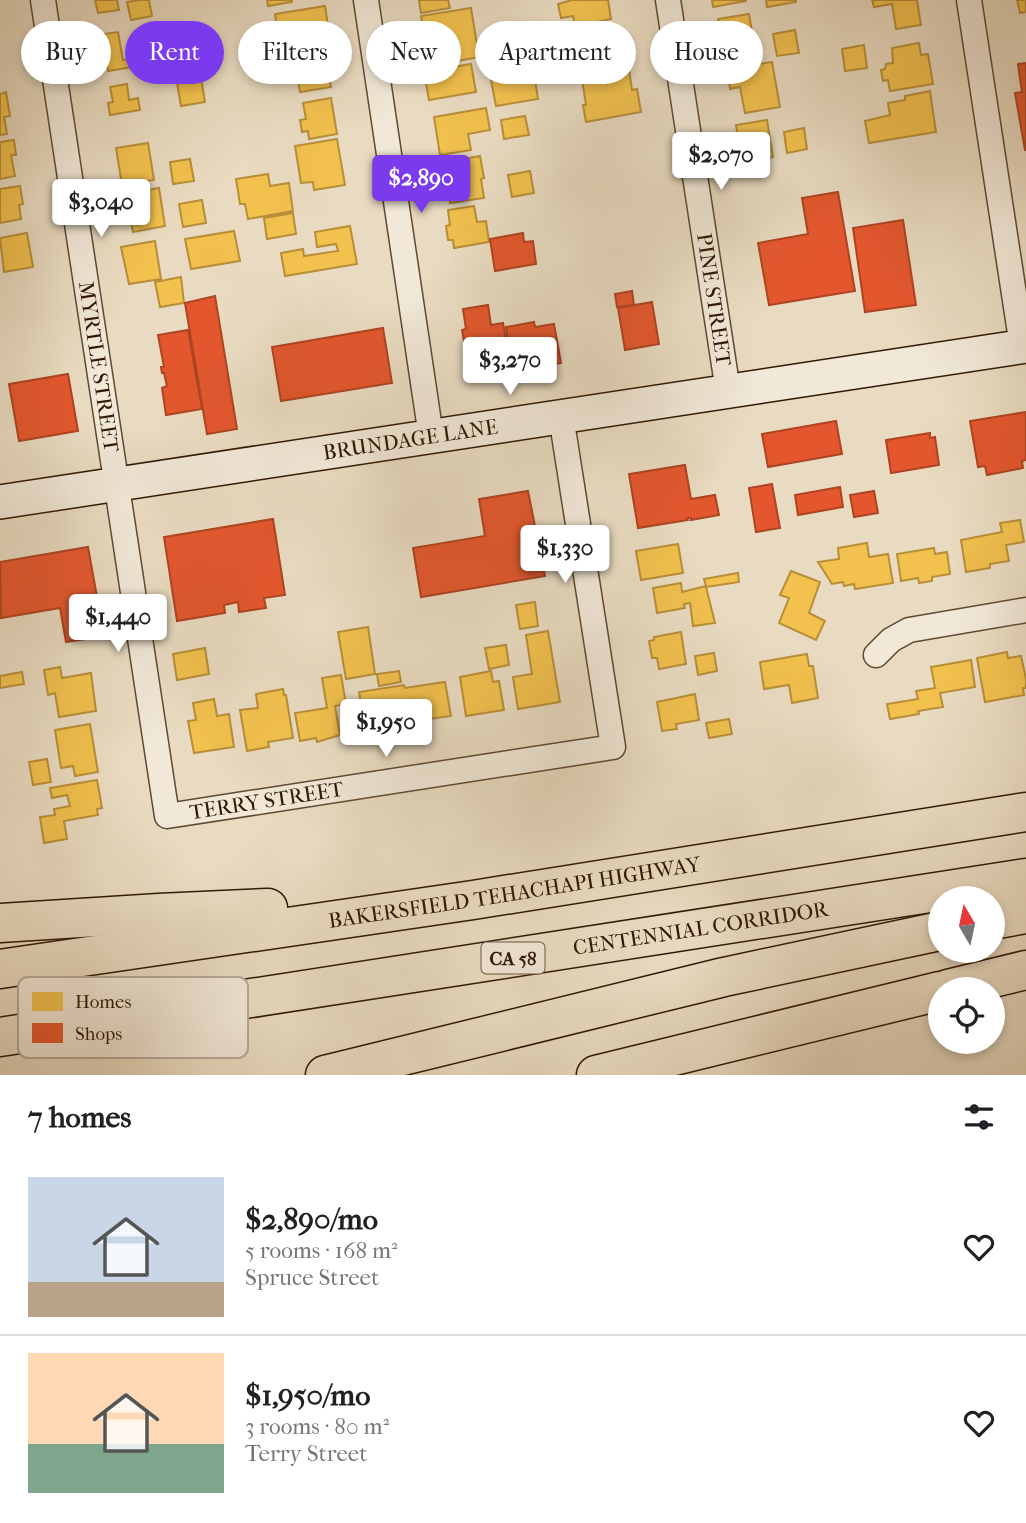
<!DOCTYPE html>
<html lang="en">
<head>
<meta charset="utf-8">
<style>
  body { margin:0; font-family:"IM FELL French Canon",serif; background:#f6f6f6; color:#202124; height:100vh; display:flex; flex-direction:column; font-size:26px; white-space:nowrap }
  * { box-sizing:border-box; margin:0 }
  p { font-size:23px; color:#757577 }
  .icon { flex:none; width:38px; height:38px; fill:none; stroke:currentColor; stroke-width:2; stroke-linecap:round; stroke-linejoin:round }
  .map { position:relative; height:1075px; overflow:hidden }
  .sheet { display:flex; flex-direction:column; background:#fff; flex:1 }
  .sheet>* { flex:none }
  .hud { position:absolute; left:21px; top:21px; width:985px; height:63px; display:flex; gap:14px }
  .needle { width:46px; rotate:351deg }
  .buttons { position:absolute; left:928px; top:886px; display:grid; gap:14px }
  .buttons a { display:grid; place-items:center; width:77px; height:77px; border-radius:50%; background:#fff; box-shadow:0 4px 10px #0003; font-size:35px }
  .price { position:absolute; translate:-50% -60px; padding:0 16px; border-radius:7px; background:#fff; color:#222; font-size:23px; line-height:46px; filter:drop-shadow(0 2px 4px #0008) }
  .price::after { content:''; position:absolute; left:50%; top:42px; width:21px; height:16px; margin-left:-10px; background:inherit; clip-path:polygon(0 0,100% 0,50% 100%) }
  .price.selected { background:#7c3aed; color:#fff }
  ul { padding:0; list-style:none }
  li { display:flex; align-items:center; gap:21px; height:175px; padding:0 28px }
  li+li { border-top:2px solid #e0e0e0 }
  li span { display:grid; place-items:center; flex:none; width:196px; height:140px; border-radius:0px; color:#555 }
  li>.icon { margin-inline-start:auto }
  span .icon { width:84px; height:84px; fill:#fffc; stroke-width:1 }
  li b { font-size:30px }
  h2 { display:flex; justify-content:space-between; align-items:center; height:84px; padding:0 28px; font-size:30px }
  .tag { padding:0 24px; border-radius:32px; background:#fff; box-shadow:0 4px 10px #0003; font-size:24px; line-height:63px }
  .tag.selected { background:#7c3aed; color:#fff }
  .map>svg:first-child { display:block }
  .homes { fill:#f2c14e; stroke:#b88e38; stroke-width:2 }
  .shops { fill:#e4572e; stroke:#ae4421; stroke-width:2 }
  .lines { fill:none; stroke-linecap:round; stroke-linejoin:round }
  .minor-casing { stroke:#5f4932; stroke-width:27 }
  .secondary-casing { stroke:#311803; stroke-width:36 }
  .motorway-casing { stroke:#311803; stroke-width:41 }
  .minor { stroke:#f1e8d7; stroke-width:24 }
  .secondary { stroke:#f1e8d7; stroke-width:33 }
  .motorway { stroke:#e9dbc1; stroke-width:38 }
  .labels { text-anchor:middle; stroke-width:7; stroke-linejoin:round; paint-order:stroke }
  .shield { fill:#f1e8d7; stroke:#6b5643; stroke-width:2 }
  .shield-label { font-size:19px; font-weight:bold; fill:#311803 }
  .street-label { font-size:21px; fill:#311803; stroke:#f1e8d7 }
  .key { fill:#f1e8d7; stroke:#b7aa97; stroke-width:2 }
  .key-label { font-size:19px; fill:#311803 }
</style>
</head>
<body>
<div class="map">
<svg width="1026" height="1075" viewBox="0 0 1026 1075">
  <rect width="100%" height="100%" fill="#e9dbc1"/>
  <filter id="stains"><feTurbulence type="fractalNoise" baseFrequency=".00286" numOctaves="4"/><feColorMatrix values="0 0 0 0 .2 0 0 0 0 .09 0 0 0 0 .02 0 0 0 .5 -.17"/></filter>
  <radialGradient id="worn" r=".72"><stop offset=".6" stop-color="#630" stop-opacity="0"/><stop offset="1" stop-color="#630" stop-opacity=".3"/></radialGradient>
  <path class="homes" d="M95,0H117L119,10L98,13Z
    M140,0H149L152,16L131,20L127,2Z
    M267,0H292V2L268,6Z
    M419,0H448L450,8L421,13Z
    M572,0H608L611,19L596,22L600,46L563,56L560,38L577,36L573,16L561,18L558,4Z
    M712,0H746V1L713,7Z
    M766,0H796V2L767,7Z
    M872,0H917L921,25L896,29L892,4L874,7Z
    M1017,0H1026V12L1020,13Z
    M325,6L330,40L280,49L275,14Z
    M471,8L479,57L447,63L443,35L425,38L421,16Z
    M749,14L756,55L728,59L718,19Z
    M795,30L799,53L777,56L773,34Z
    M118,32L123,60L131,59L133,67L108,71L106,56L101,58L98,39H104L103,34Z
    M919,43L921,55L928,54L933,84L890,91L888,80L883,81L881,70L885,69L886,64L893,63L892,48Z
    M864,45L867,68L845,71L842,49Z
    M626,48L632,90L637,89L641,112L586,122L583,105H586L581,73L594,71L591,54Z
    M278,51L281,70L261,73L258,55Z
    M325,51L331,87L300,92L294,56Z
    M772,62L780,107L745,113L740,87L730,89L727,69Z
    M471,64L476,92L429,100L424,72Z
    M200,72L205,102L181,106L176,77Z
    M534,73L538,99L496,106L491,80Z
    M127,84L129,100L138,98L140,110L110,115L108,103L113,102L110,87Z
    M930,91L936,132L869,143L865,121L890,115L888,103L905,100V96Z
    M6,92L10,116L4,117L7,134L0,135V94Z
    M331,98L337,134L309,139L308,131L302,132L300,120L306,119L303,103Z
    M486,108L490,130L468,134L471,150L440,155L434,117Z
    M525,116L529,135L504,139L501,120Z
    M767,120L773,157L742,163L736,125Z
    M804,128L807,149L787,153L784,132Z
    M337,139L345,185L314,190L313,182L301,183L295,146Z
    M14,140L16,155H11L15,176L0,179V142Z
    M148,143L154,180L122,185L116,148Z
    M480,156L484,178L481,179L484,198L450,203L443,163Z
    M190,159L194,181L173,184L170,162Z
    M530,171L534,193L512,197L508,175Z
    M268,174L270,186L289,183L293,211L248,219L245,204H240L236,179Z
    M20,186L23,204L19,205L21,219L0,223V189Z
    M159,188L165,226L133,232L131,222L125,223L121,195Z
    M202,200L206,223L183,227L179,204Z
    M474,206L477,222L486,221L489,242L454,248L453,240H448L446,226L450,225L448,210Z
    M293,213L296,234L267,239L264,218Z
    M350,226L357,264L285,276L281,253L303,249L304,256L338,251L336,244L317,247L315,232Z
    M234,231L240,261L191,269L185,239Z
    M27,233L33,267L4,272L0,238Z
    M155,241L161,279L129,284L121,247Z
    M181,277L184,303L160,307L155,282Z
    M1020,520L1024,542L1006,545L1009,561L990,564V568L966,572L961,540L1002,532L1000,523Z
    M867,543L869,557L888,554L893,583L855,589L854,584L844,586L843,582L832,584L818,562L839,559L838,548Z
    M678,544L683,573L641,580L636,551Z
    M934,548L935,554L947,552L950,574L932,577V581L919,583L918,578L901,581L897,554Z
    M791,571L820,582L809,613L825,621L816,640L779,623L789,598L780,595Z
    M738,573L739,582L706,587L715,623L693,626L690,603L684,604L685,608L657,613L653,588L681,583L682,592L706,586L704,579Z
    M535,602L538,626L520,629L516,605Z
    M368,627L375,674L346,679L338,632Z
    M548,631L560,702L518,709L513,677L532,674L526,635Z
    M681,632L686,664L659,669L657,658H652L649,641L654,640V637Z
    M506,645L509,665L489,669L485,648Z
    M205,648L209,674L177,680L173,654Z
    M1007,652L1008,658L1021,656L1026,679V688H1023L1024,695L985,702L977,658Z
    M714,653L717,671L698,675L695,656Z
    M807,654L809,666H813L818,698L792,703L789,685L764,689L760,662Z
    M971,660L975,687L940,693L943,707L918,711L919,714L890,719L887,704L918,699L916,691L935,688L931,667Z
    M60,667L62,678L91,673L96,711L59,717L55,693L48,695L44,670Z
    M399,671L401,682L379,686L377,674Z
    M491,671L493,682L499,681L504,710L466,716L460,677Z
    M22,672L24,684L0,688V676Z
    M341,675L346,704L335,706L340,735L317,742L316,738L300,741L295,713L327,708L322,678Z
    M445,682L451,716L365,728L359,692L404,685L405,688Z
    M283,689L284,695H286L293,738L268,742L269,747L247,751L240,710L258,708L256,694Z
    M695,694L699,720L676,724L677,729L662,731L657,702Z
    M214,699L217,716L229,714L234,747L194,753L188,721L196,720L193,703Z
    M729,719L732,734L709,738L706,723Z
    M90,724L98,772L75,776L73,766L61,768L55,730Z
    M47,759L51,782L33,785L29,762Z
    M97,780L102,808L97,809L98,815L64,821L67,839L44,843L40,817L55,815L54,809L70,806L67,795L52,798L50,788Z"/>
  <path class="shops" d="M1026,63V150H1025L1015,93L1022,92L1018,64Z
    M838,192L855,291L769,305L758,243L808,234L802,198Z
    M903,220L916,305L865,312L853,228Z
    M523,233L524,242L533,241L536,264L495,271L490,239Z
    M632,291L634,305L617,307L615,294Z
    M215,296L237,429L207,434L185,303Z
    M652,302L659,344L625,350L618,308Z
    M488,305L491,325L503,323L509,357L468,364L462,330L466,329L463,309Z
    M534,322L535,327L554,324L561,363L513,371L506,327Z
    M383,328L392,383L281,401L272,347Z
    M188,330L202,409L166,415L162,388L167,386L164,373H162L161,367H164L158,335Z
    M68,374L78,431L19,441L9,384Z
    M1026,412V460L1022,461L1023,468L987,475L985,466L978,467L970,421Z
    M836,421L842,454L768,467L762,434Z
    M930,433V438L935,437L939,465L891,473L886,440Z
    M685,465L691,499L715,495L719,515L691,520V518H687L688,520L638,528L629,474Z
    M772,484L780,528L756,532L749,488Z
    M840,487L843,507L798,515L795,495Z
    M528,491L545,576L421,597L413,548L485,536L479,499Z
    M874,491L878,513L854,517L850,495Z
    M273,519L285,595L264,598L266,608L239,612L238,602L224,605L225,613L177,621L164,537Z
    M88,547L104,636L66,642L60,608L1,618L0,562Z"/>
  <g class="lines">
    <g class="minor-casing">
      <g id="minor">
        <path id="s1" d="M43,0L167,816L613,747L561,416"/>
        <path d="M366,0L431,436"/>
        <path id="s2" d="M668,0L728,391"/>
        <path d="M969,0L1022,346"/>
        <path d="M876,655L891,640L909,630L1026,610"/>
      </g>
    </g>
    <g class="secondary-casing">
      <g id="secondary">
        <path id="s3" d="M0,502L1026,346"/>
      </g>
    </g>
    <g class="motorway-casing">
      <g id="motorway">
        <path d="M992,920L1026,914"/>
        <path d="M0,923L159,913L268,908"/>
        <path id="s4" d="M0,969L473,900L1026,812"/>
        <path d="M948,989L1026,970"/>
        <path id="s5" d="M0,1037L1026,878"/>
        <path d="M325,1075L724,977L940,931"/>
        <path d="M596,1075L940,991"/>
      </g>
    </g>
    <use href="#minor" class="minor"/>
    <use href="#secondary" class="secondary"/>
    <use href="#motorway" class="motorway"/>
  </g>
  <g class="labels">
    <rect class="shield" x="481.5" y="942.5" width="63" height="31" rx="5"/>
    <g class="shield-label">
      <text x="513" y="965">CA 58</text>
    </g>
    <g class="street-label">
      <text dy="7" stroke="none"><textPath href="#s2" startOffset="303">PINE STREET</textPath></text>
      <text dy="7" stroke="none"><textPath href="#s1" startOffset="371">MYRTLE STREET</textPath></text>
      <text dy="7" stroke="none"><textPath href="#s3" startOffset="415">BRUNDAGE LANE</textPath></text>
      <text dy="7" stroke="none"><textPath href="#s1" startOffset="926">TERRY STREET</textPath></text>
      <text dy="7" stroke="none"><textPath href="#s4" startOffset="520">BAKERSFIELD TEHACHAPI HIGHWAY</textPath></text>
      <text dy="7" stroke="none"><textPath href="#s5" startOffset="709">CENTENNIAL CORRIDOR</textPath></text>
    </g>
  </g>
  <rect x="18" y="977" width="230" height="81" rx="10" class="key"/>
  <rect x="32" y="992" width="31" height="19" fill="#f2c14e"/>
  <rect x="32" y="1023" width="31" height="20" fill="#e4572e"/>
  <g class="key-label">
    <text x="75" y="1008">Homes</text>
    <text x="75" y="1040">Shops</text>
  </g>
  <rect width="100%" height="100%" filter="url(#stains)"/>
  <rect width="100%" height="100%" fill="url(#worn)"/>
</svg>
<div class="buttons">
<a><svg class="needle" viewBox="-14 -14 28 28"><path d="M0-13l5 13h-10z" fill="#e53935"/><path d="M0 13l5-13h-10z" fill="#757577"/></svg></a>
<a><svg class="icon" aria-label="locate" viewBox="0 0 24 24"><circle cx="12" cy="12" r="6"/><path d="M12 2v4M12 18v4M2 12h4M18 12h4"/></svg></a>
</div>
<b class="price" style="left:721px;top:192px">$2,070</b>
<b class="price selected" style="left:421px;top:215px">$2,890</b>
<b class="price" style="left:101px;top:239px">$3,040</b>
<b class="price" style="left:510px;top:397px">$3,270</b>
<b class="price" style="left:565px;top:585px">$1,330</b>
<b class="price" style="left:118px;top:654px">$1,440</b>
<b class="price" style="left:386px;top:759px">$1,950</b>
<div class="hud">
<a class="tag">Buy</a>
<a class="tag selected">Rent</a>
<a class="tag">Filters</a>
<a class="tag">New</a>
<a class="tag">Apartment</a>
<a class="tag">House</a>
</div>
</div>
<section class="sheet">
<h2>7 homes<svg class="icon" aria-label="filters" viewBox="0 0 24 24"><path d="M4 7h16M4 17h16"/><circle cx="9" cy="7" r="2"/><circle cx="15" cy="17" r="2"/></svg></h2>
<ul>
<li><span style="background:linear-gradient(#c9d6e8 75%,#b9a48a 0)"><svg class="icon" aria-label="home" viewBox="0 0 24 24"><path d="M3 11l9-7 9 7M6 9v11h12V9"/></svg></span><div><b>$2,890/mo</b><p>5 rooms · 168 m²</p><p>Spruce Street</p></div><svg class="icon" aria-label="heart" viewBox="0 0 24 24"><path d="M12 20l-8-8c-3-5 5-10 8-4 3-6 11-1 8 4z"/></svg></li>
<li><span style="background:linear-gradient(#ffd9b3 65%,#7fa58c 0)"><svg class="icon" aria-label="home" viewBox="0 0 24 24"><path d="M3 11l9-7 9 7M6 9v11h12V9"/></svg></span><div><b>$1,950/mo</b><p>3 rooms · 80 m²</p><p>Terry Street</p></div><svg class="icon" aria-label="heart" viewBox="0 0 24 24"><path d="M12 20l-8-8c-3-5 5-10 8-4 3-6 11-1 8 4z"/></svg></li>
</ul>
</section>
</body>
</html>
